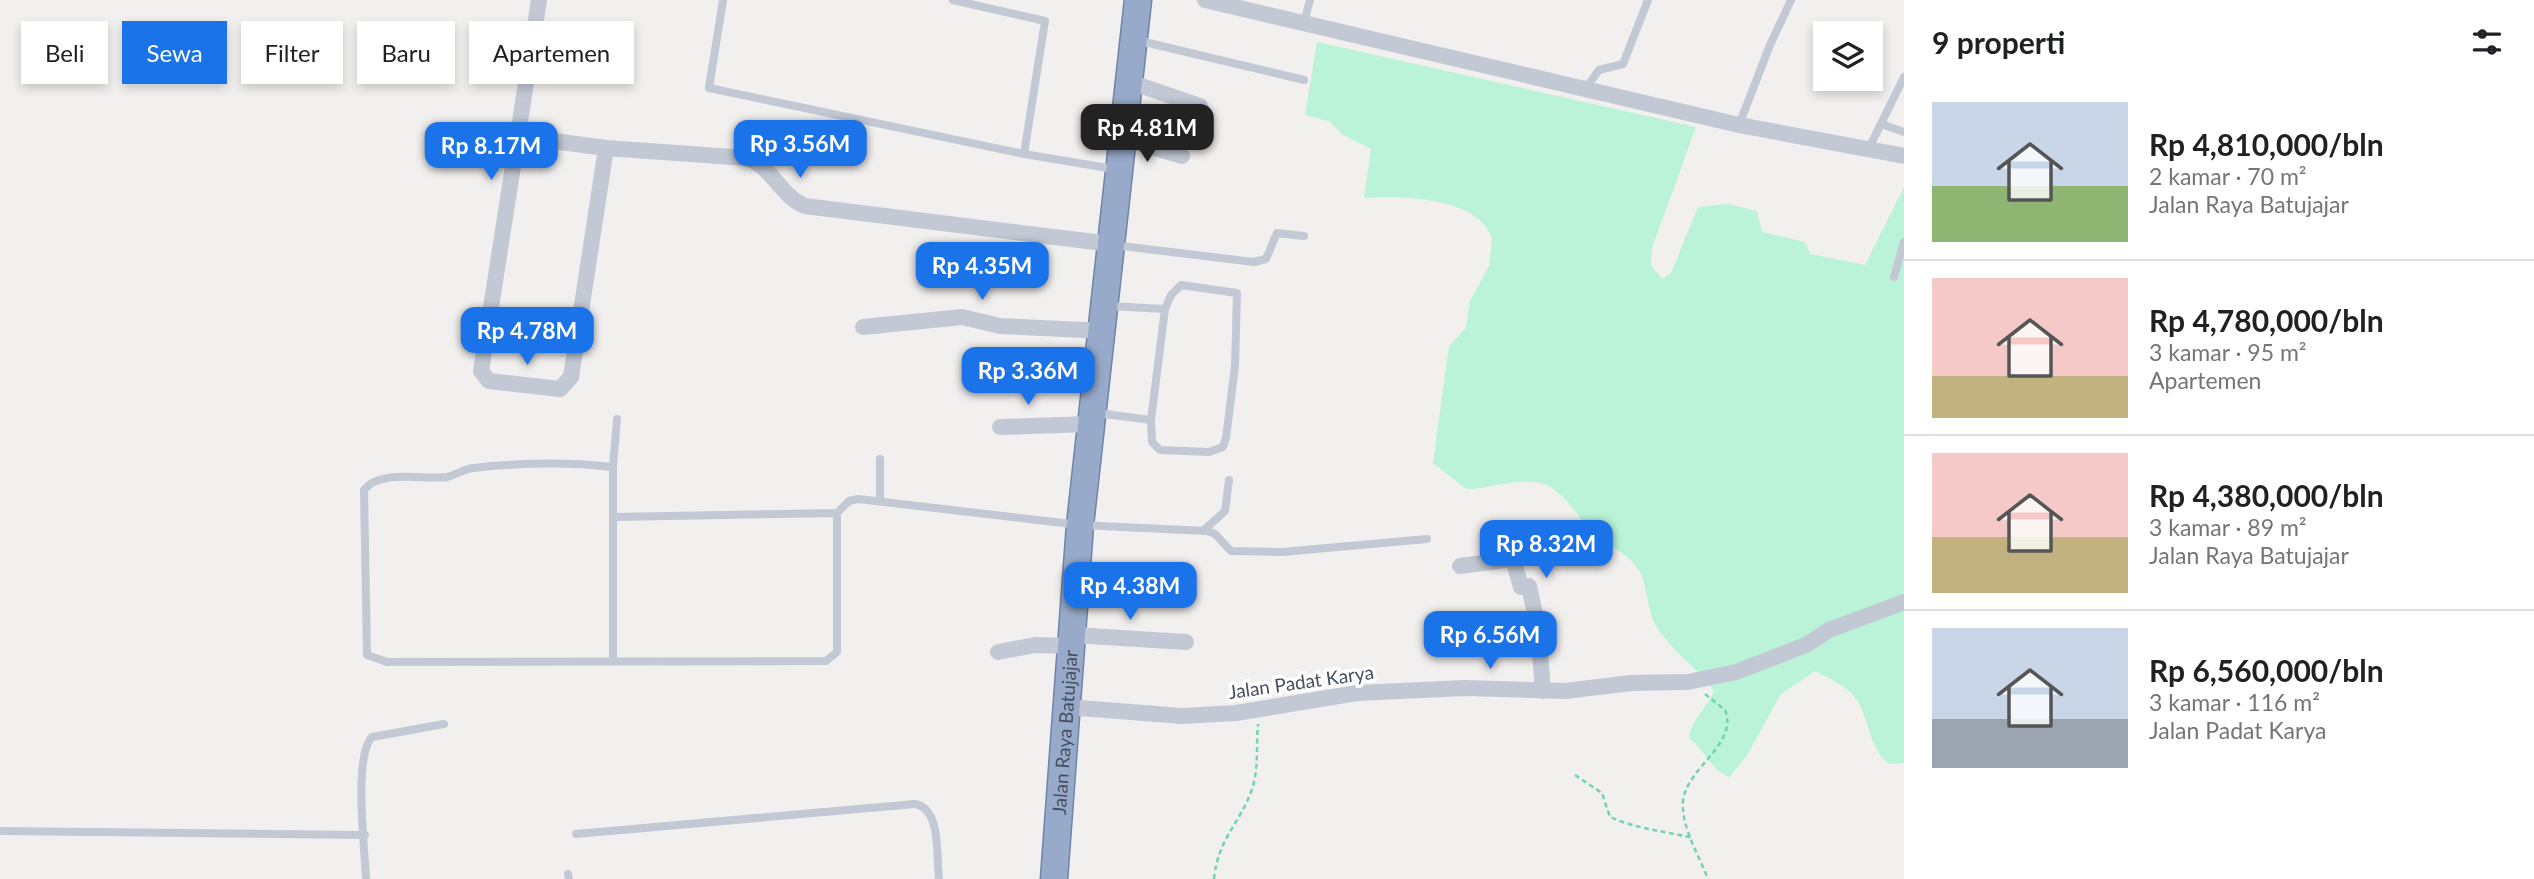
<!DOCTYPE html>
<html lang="id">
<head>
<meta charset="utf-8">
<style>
  body { margin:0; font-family:Lato,sans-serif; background:#f6f6f6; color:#202124; height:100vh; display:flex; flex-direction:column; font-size:26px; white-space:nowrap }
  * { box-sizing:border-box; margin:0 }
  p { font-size:23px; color:#757577 }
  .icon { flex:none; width:38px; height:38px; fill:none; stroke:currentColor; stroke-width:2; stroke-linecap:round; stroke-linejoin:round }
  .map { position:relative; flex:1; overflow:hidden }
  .side { display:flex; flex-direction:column; background:#fff; width:630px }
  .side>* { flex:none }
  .top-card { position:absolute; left:21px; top:21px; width:665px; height:63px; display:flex; gap:14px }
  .fabs { position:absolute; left:1813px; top:21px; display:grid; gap:14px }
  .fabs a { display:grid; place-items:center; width:70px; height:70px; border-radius:0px; background:#fff; box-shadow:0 4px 10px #0003; font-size:35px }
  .price { position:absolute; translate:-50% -60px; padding:0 16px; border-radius:14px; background:#1a73e8; color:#fff; font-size:23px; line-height:46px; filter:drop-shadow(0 2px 4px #0008) }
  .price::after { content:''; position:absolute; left:50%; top:42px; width:21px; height:16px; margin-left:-10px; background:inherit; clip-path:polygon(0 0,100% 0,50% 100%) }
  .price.on { background:#222; color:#fff }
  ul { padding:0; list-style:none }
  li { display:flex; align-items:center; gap:21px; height:175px; padding:0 28px }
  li+li { border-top:2px solid #e0e0e0 }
  li span { display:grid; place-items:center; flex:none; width:196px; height:140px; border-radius:0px; color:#555 }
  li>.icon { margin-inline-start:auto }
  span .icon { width:84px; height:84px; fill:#fffc; stroke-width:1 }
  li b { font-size:30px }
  h2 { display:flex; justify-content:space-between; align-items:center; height:84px; padding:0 28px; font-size:30px }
  .pill { padding:0 24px; border-radius:0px; background:#fff; box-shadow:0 4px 10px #0003; font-size:24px; line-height:63px }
  .pill.on { background:#1a73e8; color:#fff }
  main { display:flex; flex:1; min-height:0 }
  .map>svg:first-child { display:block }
  .green { fill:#baf3d7 }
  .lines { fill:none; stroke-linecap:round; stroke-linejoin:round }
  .trunk-casing { stroke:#6e84ae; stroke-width:29 }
  .path { stroke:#6fd4af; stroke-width:2.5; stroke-dasharray:5 3.5; stroke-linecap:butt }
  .service { stroke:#c2c9d5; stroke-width:8 }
  .minor { stroke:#c2c9d5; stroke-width:16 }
  .trunk { stroke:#98aac9; stroke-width:26 }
  .labels { text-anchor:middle; stroke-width:7; stroke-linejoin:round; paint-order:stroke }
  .street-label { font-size:19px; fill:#464f5e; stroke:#fff }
</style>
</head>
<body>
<main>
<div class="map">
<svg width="1904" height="879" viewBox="0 0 1904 879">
  <rect width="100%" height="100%" fill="#f2efef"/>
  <path class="green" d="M1317,42L1696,127L1652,248L1651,265L1662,279L1671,273L1698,207L1728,204L1757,211L1762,232L1805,242L1810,254L1865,265L1904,187V763L1889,764C1866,747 1871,710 1849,691C1840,683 1826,677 1815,671L1781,694L1746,757L1729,777C1710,769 1705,750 1689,738C1692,719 1706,709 1714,691C1698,669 1676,654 1660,632C1645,613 1650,586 1637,567C1625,551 1608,546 1595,534C1580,521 1565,492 1546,485C1523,475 1491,489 1466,489L1433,463L1449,346L1466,328L1470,301L1489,266L1492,239C1479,196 1400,196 1364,198L1371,149L1343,135L1329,121L1305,115Z"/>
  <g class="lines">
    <g class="trunk-casing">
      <g id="trunk">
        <path id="s1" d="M1054,879L1080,525L1138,0"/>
      </g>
    </g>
    <path class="path" d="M1705,694L1725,710C1739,744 1686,768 1683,801C1681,827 1699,855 1708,879
      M1575,775L1602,793L1610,817C1637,829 1664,831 1693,838
      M1214,879C1218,838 1240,824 1252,789C1259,768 1256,746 1258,724"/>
    <path class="service" d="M723,0L709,88L1024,154L1114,169
      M953,0L1045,21L1024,154
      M1304,22L1310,0
      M1136,40L1304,80
      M1585,89L1599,70L1623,64L1648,0
      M1881,124L1904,132
      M1739,125L1770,45L1791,0
      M1869,148L1904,77
      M1113,245L1254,262L1266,259L1277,233L1304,236
      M1894,277L1904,242
      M1097,413L1151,420L1165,309L1110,306
      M1151,420L1152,442L1160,450L1209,452L1223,447L1226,438L1235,366L1237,293L1181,285L1171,295L1165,309
      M880,459V500
      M613,467C568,462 518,463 473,468C464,469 456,475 447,477C423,480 380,469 364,490L367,655L387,662L826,661L837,652V513L849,501L858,499L1080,525L1207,531L1215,534L1231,551L1282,552L1427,539
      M614,517L837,513
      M1203,531L1225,511L1229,480
      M613,660V467L617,419
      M0,831L365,835
      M576,834L915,804C942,809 936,857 939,879
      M568,874L569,879
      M366,879C365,850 353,757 372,737L444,724"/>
    <path class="minor" d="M539,0L481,371L489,381L560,389L571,377L606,148
      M1205,0L1739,125L1904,156
      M1130,82L1200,106
      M516,136L606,148L747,158C773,167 780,196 805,206L1111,244
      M1123,138L1182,156
      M863,327L962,317L1000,326L1104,331
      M1000,427L1091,424
      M1460,566L1513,559L1521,587L1529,586L1538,628L1543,691
      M1073,635L1186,642
      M998,652L1035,645L1072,646
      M1067,707L1182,716L1236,713L1357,693L1465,688L1565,691L1631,683L1688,682L1736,672L1806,645L1829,630L1904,602"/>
    <use href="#trunk" class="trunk"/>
  </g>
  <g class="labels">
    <g class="street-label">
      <text transform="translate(1301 682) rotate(-8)" y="7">Jalan Padat Karya</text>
      <text dy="7" stroke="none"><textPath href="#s1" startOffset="147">Jalan Raya Batujajar</textPath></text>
    </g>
  </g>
</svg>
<div class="fabs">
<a><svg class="icon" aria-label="layers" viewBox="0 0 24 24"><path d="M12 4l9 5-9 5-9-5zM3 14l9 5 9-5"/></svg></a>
</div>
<b class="price on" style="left:1147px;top:164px">Rp 4.81M</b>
<b class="price" style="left:800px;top:180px">Rp 3.56M</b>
<b class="price" style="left:491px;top:182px">Rp 8.17M</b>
<b class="price" style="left:982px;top:302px">Rp 4.35M</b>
<b class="price" style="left:527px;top:367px">Rp 4.78M</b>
<b class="price" style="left:1028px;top:407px">Rp 3.36M</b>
<b class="price" style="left:1546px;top:580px">Rp 8.32M</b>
<b class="price" style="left:1130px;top:622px">Rp 4.38M</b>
<b class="price" style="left:1490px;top:671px">Rp 6.56M</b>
<div class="top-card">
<a class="pill">Beli</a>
<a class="pill on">Sewa</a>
<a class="pill">Filter</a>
<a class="pill">Baru</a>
<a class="pill">Apartemen</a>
</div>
</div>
<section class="side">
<h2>9 properti<svg class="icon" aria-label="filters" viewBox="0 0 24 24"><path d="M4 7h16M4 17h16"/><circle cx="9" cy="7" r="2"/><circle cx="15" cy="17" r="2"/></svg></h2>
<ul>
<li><span style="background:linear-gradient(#c9d6e8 60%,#8fb573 0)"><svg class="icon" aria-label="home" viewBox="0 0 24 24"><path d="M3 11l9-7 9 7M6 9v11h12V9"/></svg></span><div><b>Rp 4,810,000/bln</b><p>2 kamar · 70 m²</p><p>Jalan Raya Batujajar</p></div></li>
<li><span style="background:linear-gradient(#f6c9c9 70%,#c2b280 0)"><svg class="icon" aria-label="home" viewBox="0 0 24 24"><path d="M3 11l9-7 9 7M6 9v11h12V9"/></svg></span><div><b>Rp 4,780,000/bln</b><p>3 kamar · 95 m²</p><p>Apartemen</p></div></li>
<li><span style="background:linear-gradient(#f6c9c9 60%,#c2b280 0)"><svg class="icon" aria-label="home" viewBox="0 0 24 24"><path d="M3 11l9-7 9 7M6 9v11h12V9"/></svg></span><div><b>Rp 4,380,000/bln</b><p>3 kamar · 89 m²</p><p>Jalan Raya Batujajar</p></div></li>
<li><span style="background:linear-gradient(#c9d6e8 65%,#9aa5b1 0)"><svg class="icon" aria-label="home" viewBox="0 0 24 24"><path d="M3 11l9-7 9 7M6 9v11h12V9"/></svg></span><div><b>Rp 6,560,000/bln</b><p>3 kamar · 116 m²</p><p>Jalan Padat Karya</p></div></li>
</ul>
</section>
</main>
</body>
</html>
